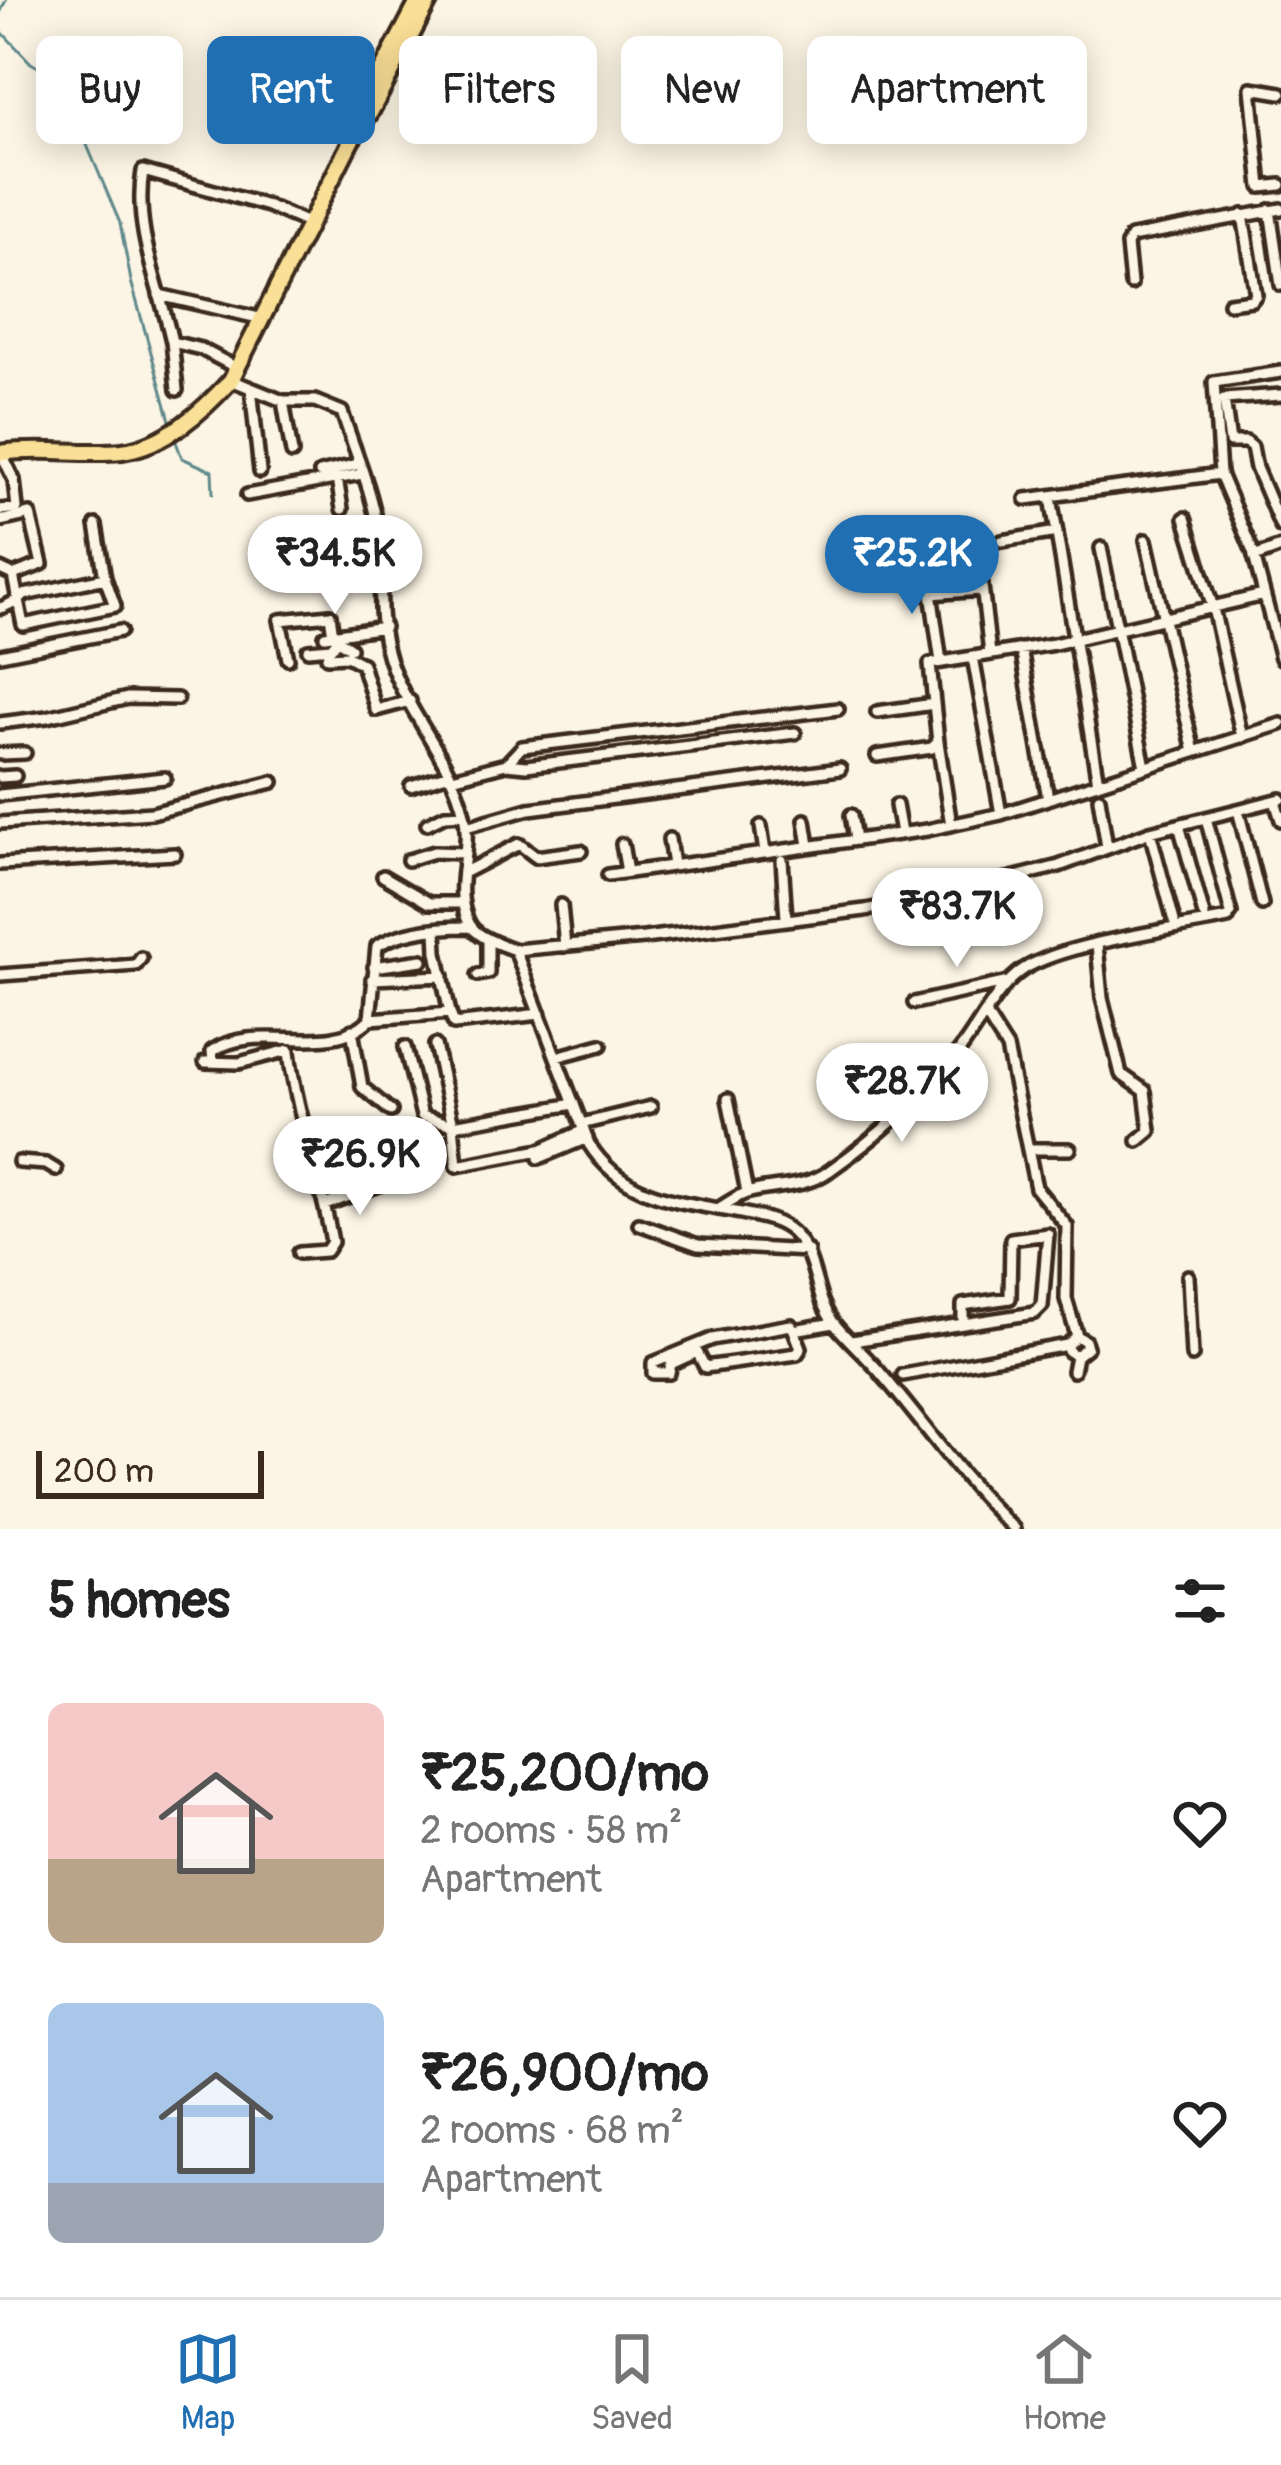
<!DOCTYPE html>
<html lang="en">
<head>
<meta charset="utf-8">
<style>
  body { margin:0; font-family:Pangolin,sans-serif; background:#f6f6f6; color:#222; height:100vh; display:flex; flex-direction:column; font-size:45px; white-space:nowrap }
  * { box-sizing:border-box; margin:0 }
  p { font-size:39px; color:#767676 }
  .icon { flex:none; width:66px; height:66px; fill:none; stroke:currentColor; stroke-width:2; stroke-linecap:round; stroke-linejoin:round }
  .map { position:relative; height:1529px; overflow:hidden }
  .drawer { display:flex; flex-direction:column; background:#fff; flex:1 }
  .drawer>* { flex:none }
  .top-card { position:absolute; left:36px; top:36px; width:1209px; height:108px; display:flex; gap:24px }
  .scale { position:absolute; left:36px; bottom:30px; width:228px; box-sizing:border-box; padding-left:12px; border:6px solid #3b2a1e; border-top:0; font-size:33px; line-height:42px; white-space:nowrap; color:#3b2a1e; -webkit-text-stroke:9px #fcf5e5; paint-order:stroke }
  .price { position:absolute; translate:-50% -102px; padding:0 27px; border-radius:42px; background:#fff; color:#222; font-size:39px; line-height:78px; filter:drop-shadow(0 3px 6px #0008) }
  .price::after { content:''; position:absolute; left:50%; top:72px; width:36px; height:27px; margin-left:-18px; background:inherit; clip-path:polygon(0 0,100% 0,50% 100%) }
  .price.current { background:#1f6fb2; color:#fff }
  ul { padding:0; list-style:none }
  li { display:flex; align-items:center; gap:36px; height:300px; padding:0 48px }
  li span { display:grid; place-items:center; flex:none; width:336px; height:240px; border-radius:18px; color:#555 }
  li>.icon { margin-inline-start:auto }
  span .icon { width:144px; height:144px; fill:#fffc; stroke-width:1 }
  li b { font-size:51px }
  h2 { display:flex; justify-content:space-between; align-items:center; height:144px; padding:0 48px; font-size:51px }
  .tag { padding:0 42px; border-radius:18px; background:#fff; box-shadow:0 6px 30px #0003; font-size:42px; line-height:108px }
  .tag.current { background:#1f6fb2; color:#fff }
  .dock { display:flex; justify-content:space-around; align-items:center; height:168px; border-top:3px solid #e0e0e0; background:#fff; font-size:33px; color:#767676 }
  .dock a { display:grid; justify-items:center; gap:6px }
  .dock .current { color:#1f6fb2 }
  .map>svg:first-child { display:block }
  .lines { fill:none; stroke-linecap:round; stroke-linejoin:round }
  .stream { stroke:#60898b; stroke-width:3 }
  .minor-casing { stroke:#3b2a1e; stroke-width:18 }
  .primary-casing { stroke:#3b2a1e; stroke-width:22 }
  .minor { stroke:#fcf5e5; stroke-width:9 }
  .primary { stroke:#fadf96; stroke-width:14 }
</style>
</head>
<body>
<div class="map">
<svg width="1281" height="1529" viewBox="0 0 1281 1529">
  <rect width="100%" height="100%" fill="#fcf5e5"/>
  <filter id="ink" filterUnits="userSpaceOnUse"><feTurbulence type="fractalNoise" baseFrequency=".00833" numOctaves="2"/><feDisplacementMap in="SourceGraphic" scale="24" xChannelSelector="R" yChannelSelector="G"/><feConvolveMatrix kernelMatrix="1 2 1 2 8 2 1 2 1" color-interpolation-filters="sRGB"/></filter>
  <g filter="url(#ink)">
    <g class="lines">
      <path class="stream" d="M0,13L6,0
        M0,30L31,63L59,79L120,223L131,281L171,424
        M175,439L182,458L212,471L213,493"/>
      <g class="minor-casing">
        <path id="minor" d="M1281,93L1251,88L1261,187L1281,185
          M1270,210L1281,285
          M1131,284L1127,245L1131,237L1281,209
          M159,295L263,319
          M1229,303L1252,300L1256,295L1243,215
          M172,341L177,390
          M237,368L201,349L172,342C160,287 133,229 143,171L268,206L308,223
          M1281,372L1214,382L1220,474L1253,552L1281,658
          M231,380L283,401H315L342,412C355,452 374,495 379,537C383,572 377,612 386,647C400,707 450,753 464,814C473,851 451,887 469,923C477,938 500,944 515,950L589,1144C624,1200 681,1201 741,1213C759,1217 778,1219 792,1232C819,1258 812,1293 833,1322C848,1341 868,1357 883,1376C927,1427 965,1483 1014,1529
          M251,388L260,472
          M1281,395L1224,399L1230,442H1246L1252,447L1256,468L1281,527
          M283,401L292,453
          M320,473L359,464
          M337,478L342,509
          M247,495L362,474
          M1051,497L1098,783
          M1026,499L1220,474
          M0,510L17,508L14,480L1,453
          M1185,518L1213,608L1242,737
          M0,521L30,514L42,564L13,575L0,569
          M96,525L105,578
          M320,540L379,537
          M1146,540L1194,752
          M1002,541L1057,532
          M1101,548L1145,767
          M1254,557L1281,547
          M979,560L990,654
          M927,565L941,662
          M931,594L980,590
          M0,608C11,605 15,601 24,595L105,578L115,606L23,625L13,575
          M325,636L384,627
          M1021,649L1048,798
          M308,650L331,648L338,640L350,648
          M0,655L120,631
          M327,657L347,656L362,664L376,710L410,701
          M973,657L1001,814
          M288,659L280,620L330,615L333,635L338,640
          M877,712L934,704
          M0,723L47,717L128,698L177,699
          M938,742L951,825
          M0,754L25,753
          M877,756L932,748L938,742L930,664L1054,644L1264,595
          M506,764L526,766L795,733
          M0,777L15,776
          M452,778L506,764L522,747L838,709
          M411,786L450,774
          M0,795L165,778
          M1099,798L1107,847
          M1275,801L1281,820
          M896,805L901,833
          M1238,810L1262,904
          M851,815L855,839
          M1206,818L1231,913
          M805,820L809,846
          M0,823L152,813L273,782
          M427,824L445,815L464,814
          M1179,825L1204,915
          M761,826L765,852
          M466,827L529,809L840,769
          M1150,832L1174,921
          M669,839L673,865
          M622,844L627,872
          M408,860L434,852L465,853
          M782,860L786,918
          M0,864L175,854
          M463,873L519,844L536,857L581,851
          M608,875L927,830L1001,814L1281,724
          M383,876L429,903H463
          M561,905L565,946
          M436,929L437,952L450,1013
          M1097,945L1102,998L1121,1074L1145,1091L1150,1131L1138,1141
          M515,950L644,938L865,910L941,896L1059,866L1150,832L1281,799
          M374,967L422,960
          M0,975L136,965L141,958
          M478,975L488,973V939
          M372,979L443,976
          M914,1003L1009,982
          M986,1015L1007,1048L1036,1188L1067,1226L1066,1299L1077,1336
          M370,1019L377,946C402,930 441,927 470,927
          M352,1030L362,1087L391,1111
          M435,1045L453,1125L457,1166L540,1150L584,1130
          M405,1047L422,1116L453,1125L574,1104
          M289,1052C297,1116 321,1178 332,1242L326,1251L299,1253
          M556,1057L601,1045
          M205,1062L239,1063L289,1050
          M213,1062L212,1051C259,1020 329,1060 370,1019L450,1013L454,1024L540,1014
          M728,1099L747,1192
          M581,1124L651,1107
          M1030,1149H1070
          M539,1158L587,1138
          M283,1159L314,1154
          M19,1162L46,1164L56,1170
          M325,1205L379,1185
          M718,1209C728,1203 739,1194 750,1192C777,1185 806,1188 829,1171C876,1138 919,1100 956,1055C978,1029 995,988 1024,969C1065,943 1176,929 1228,918
          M639,1224L698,1245L808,1251
          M1188,1276L1192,1356
          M794,1330L801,1348L797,1354L705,1367L697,1352L671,1364L669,1373H653V1363L712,1339L791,1325L794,1330L834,1323
          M852,1341L1035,1313L1042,1306L1048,1234L1011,1239L1010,1298L963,1305V1324
          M1073,1371L1076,1356L1087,1347L1085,1341L1077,1336L1067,1345L1068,1351L1076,1356
          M903,1375L1067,1345"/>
      </g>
      <g class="primary-casing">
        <path id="primary" d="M362,108L416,6
          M0,453C43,447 82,455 122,451C166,445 203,411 231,380L351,141L370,113L430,0"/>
      </g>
      <use href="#minor" class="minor"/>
      <use href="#primary" class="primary"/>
    </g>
  </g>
</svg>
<div class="scale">200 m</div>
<b class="price" style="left:335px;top:617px">₹34.5K</b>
<b class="price current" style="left:912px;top:617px">₹25.2K</b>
<b class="price" style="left:957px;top:970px">₹83.7K</b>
<b class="price" style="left:902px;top:1145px">₹28.7K</b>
<b class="price" style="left:360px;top:1218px">₹26.9K</b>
<div class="top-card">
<a class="tag">Buy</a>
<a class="tag current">Rent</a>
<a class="tag">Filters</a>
<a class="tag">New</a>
<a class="tag">Apartment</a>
</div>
</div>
<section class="drawer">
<h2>5 homes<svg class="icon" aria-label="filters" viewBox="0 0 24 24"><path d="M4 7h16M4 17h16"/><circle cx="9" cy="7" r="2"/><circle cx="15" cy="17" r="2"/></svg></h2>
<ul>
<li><span style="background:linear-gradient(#f6c9c9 65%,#b9a48a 0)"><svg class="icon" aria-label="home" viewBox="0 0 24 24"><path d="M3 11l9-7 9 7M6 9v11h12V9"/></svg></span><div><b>₹25,200/mo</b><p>2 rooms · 58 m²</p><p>Apartment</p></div><svg class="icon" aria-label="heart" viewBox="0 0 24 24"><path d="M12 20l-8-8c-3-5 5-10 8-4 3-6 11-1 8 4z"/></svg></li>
<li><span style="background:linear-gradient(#a9c7e8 75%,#9aa5b1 0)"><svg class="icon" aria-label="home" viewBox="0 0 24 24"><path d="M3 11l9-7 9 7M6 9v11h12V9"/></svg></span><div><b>₹26,900/mo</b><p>2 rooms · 68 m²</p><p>Apartment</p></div><svg class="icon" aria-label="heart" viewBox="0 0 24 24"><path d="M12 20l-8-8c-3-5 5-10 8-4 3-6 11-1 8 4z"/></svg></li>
</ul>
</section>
<nav class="dock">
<a class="current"><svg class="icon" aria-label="map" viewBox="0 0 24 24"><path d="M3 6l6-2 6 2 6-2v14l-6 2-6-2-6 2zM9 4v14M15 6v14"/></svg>Map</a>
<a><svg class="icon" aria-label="saved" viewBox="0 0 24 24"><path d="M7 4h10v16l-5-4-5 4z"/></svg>Saved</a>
<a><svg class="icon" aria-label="home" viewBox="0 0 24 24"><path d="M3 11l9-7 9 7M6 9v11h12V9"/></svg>Home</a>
</nav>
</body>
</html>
